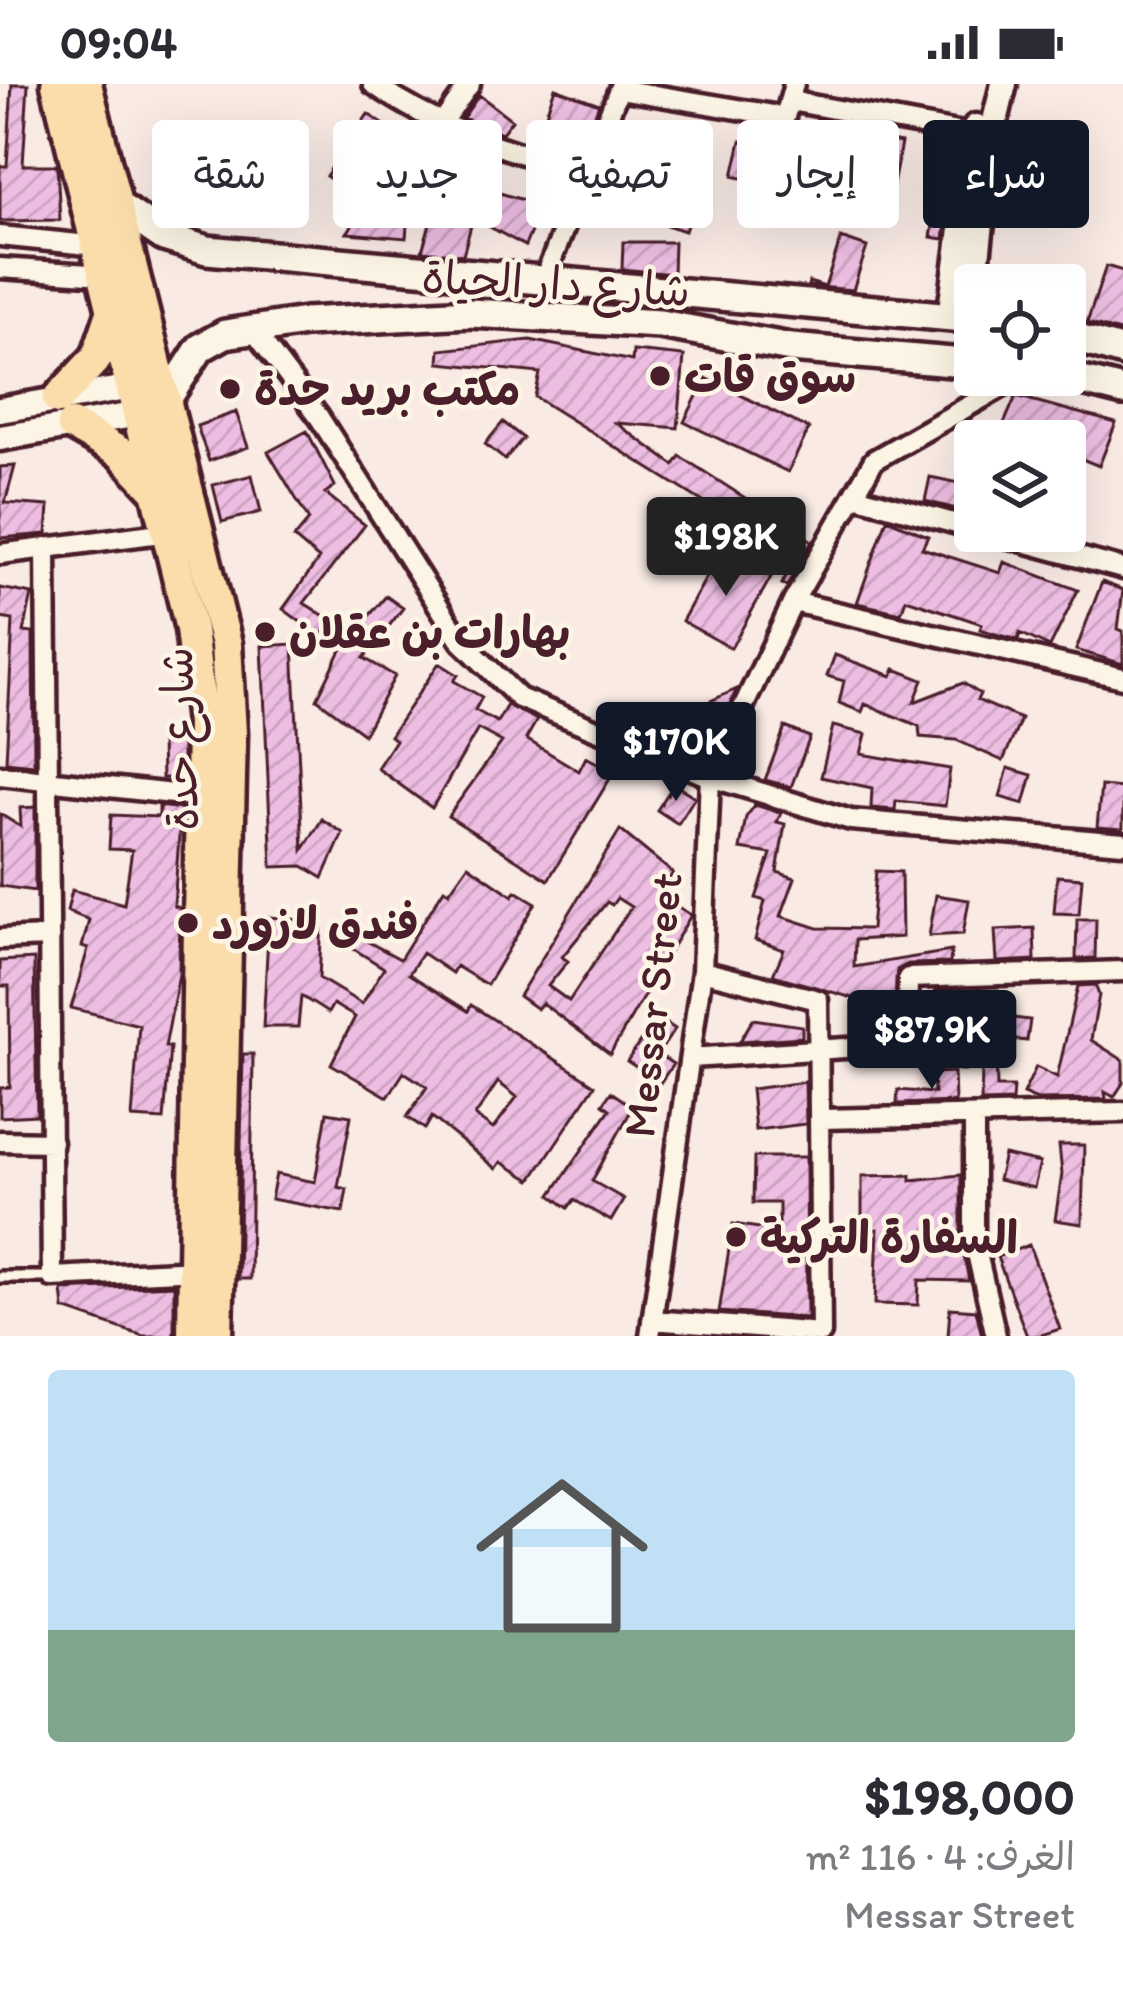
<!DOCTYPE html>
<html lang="ar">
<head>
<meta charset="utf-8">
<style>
  body { margin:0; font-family:Itim,"Playpen Sans Arabic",sans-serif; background:#f7f7f7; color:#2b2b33; direction:rtl; height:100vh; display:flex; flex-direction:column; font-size:45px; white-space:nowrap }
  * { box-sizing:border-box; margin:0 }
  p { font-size:39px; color:#7c7c81 }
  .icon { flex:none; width:66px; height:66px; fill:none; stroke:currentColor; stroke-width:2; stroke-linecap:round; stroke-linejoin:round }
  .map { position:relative; height:1252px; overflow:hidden; direction:ltr }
  .side { display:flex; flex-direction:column; background:#fff; flex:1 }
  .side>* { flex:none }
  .banner { position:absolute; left:36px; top:36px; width:1053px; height:108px; direction:rtl; display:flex; gap:24px }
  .buttons { position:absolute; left:954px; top:180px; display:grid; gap:24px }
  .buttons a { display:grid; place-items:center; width:132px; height:132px; border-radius:12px; background:#fff; box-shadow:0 12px 48px #0002; font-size:60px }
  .price { position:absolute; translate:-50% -102px; padding:0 27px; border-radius:12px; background:#111827; color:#fff; font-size:39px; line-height:78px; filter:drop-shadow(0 3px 6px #0008) }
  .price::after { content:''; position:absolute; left:50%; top:72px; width:36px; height:27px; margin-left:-18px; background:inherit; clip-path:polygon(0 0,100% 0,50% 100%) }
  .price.current { background:#222; color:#fff }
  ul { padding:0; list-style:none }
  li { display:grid; align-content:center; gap:24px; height:636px; padding:0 48px }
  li+li { border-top:3px solid #e1e1e2 }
  li span { display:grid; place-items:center; height:372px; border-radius:12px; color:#555 }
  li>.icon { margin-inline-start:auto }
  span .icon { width:216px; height:216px; fill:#fffc; stroke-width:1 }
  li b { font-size:51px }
  .tag { padding:0 42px; border-radius:12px; background:#fff; box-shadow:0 12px 48px #0002; font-size:42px; line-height:108px }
  .tag.current { background:#111827; color:#fff }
  .status { display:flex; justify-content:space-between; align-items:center; height:84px; padding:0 60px; background:#fff; direction:ltr }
  .status svg { height:33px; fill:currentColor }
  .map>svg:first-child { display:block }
  .building { fill:url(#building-hatch); stroke:#4a1f2b; stroke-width:3; fill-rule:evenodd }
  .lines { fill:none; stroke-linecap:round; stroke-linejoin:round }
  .service-casing { stroke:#4a1f2b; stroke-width:18 }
  .minor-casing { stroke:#4a1f2b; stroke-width:27 }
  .tertiary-casing { stroke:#4a1f2b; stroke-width:33 }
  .secondary-casing { stroke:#4a1f2b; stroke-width:36 }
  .primary-casing { stroke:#4a1f2b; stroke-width:39 }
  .service { stroke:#fcf5e5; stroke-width:9 }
  .minor { stroke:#fcf5e5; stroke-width:18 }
  .tertiary { stroke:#fcf5e5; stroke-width:24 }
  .secondary { stroke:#fcf5e5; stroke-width:27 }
  .primary { stroke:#faddab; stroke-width:30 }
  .poi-dot { fill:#4a1f2b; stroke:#fcf5e5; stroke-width:4.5 }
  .labels { text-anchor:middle; stroke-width:9; stroke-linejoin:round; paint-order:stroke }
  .street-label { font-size:45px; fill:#4a1f2b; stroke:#fcf5e5 }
  .poi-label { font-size:45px; font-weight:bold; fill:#4a1f2b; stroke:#fcf5e5; text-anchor:start }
</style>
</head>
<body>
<div class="status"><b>09:04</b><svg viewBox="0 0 49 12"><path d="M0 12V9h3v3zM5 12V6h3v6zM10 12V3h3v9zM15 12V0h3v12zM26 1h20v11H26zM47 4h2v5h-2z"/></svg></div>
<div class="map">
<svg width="1123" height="1252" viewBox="0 0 1123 1252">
  <defs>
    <pattern id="building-hatch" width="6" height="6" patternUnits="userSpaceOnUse" patternTransform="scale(3)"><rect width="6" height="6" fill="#edbee2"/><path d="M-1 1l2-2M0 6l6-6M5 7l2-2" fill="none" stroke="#cda3c2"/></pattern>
  </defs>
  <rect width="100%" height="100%" fill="#f9eae4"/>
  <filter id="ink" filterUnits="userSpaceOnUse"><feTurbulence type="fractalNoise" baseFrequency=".00833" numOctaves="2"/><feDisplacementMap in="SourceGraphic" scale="24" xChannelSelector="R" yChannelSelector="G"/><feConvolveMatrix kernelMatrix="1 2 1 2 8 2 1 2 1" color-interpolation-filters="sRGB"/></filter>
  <g filter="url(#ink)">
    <path class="building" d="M12,0H28L23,81H57L60,136L0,137V82H7Z
      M555,4L599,20L584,57L542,41Z
      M479,11L512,36L502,49L463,34Z
      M368,30L402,53L375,91L411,98L406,154L347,149L368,119L326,92Z
      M822,54L872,65L874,54L901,59L890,117L856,110L855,116L811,106Z
      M741,57L776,65L768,100L733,92Z
      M453,59L485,71L479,79L487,80L483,104L557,126L550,144L532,145L525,162L473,134L463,171L422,167L434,126L440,127Z
      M945,70L955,72L944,155L931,153Z
      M649,82L701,99L685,147L633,130Z
      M841,154L867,163L853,206L808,202L809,198L825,203Z
      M623,158H674L673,190L622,185Z
      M1106,182L1123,187V249L1087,239Z
      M530,256L632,277L633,267L684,272L678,344L616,339L674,381L680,372L812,457L787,502L782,500L799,466L730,422L724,431L535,313L540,289L439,279L440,266Z
      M706,294L809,345L788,388L684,338Z
      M1016,312L1116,339L1099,382L1065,368V357H1039L1003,342Z
      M236,328L248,363L209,377L197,342Z
      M503,338L523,354L505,376L485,360Z
      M307,347L335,402L325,409L365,441L304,519L331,536L321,553L283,525L319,475L294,454L309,436L268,368Z
      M15,382L5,419L49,422L47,450L0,454V383Z
      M252,391L261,428L222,438L213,401Z
      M930,393L974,402L968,428L925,417Z
      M887,435L928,452L922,464L1000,489L1004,478L1078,506L1050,563L1020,549L1018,556L999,551L980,545L982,540L906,515L901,529L857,519Z
      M722,465L771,493L731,564L682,537Z
      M1102,498L1123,506L1118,545L1123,547V580L1076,566Z
      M0,504L32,510L24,548L33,549L34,681L6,678L13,536L0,534Z
      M386,512L403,524L364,574L395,592L364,650L317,615L342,564Z
      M293,560L303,766L322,735L343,749L323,794L303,782L272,783L262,562Z
      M835,571L892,592L895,585L923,596L914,618L963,599L980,610L977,616L1021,635L1003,677L956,656L920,653L919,642L865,620L862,628L839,619L844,597L827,592Z
      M439,579L458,591L454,597L482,613L475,626L497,638L507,621L537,636L526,655L579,687L586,673L614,688L548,796L448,732L502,658L478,645L432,724L377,684L395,656L390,652Z
      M737,605L707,668L666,654L684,629Z
      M833,642L866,650L861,670L950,685L945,722L896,717L895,726L871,724L872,704L821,693Z
      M785,643L810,653L791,703L765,696Z
      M182,657V694H162L161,658Z
      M1008,684L1032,691L1024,720L1000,713Z
      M674,700L695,713L678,740L657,726Z
      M1101,702L1123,704V745L1097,743Z
      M755,721L781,729L777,738L785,740L777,788L795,794L781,832L818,844L871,845L876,787L901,788L902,853L855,856L854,883L951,867L950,879L908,880L897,886L894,947L858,950L860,916L773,891L784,866L755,856L765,817L756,814L771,770L740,765L746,733Z
      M159,722L181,725L174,822L180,824L179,890L165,963H170L164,1036L132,1034L139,941L71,924L88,865L82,863L89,836L67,827L72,806L124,820L132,766L109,765L111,731L159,733Z
      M35,723V807L0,802V730L21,743L20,724Z
      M620,746L673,789L658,810L691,831L610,970L542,919L537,925L519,912ZM617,814L631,823L569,917L548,902L568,877L562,873L607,818L612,821Z
      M468,781L513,812L516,807L536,819L487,901L456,882L452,889L422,869L409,890L468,927L471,921L595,1001L531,1096L501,1078L496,1085L432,1033L425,1045L407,1033L427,1003L404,988L388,1013L331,980L355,933L333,920L328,929L301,912L298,943H263L269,833L322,838L319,894L362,920L384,884L341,857L348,847L400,875L444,805L449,808ZM498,998L517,1013L493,1045L475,1032Z
      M1057,792L1082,794L1079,830L1054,829Z
      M936,811L969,816L963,850L929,852Z
      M1077,835H1096L1095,874L1076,875Z
      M1034,844L1035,876L997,878L995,846Z
      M34,875L37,1031L0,1033V1004L10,1003L9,902H0V877Z
      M1095,901L1099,911L1091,956L1123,976V999L1114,1013L1105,1008L1106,1015L1037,1016L1023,1010L1036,983L1057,993L1078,902Z
      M948,906V918L986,913L989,931L1030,936L1027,957L963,949L996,965L997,1003H1013L1012,1017L981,1018L982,986H959V962L943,965L935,907Z
      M657,933L675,945L658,970L673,980L660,999L627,977Z
      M753,935L802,942V953L740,957Z
      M243,970H253L250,1195H238Z
      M954,988L955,1018L897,1020L898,1006L934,1009L933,989Z
      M805,998L806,1040L755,1046L751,1005Z
      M611,1008L633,1023L592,1097L624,1115L611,1137L574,1116L568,1124L551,1111L610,1025L603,1020Z
      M327,1028L351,1032L338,1103L347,1105L343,1128L271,1115L276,1090L315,1098Z
      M1059,1061H1084L1082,1140L1055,1136L1062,1090Z
      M1004,1071L1040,1079L1034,1104L998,1096Z
      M754,1073H806L807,1234L719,1228L733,1140L779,1147V1119H753Z
      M911,1091V1096L961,1091V1156L969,1197L919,1196L918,1221L875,1220L878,1145L862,1146V1092Z
      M1029,1161L1060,1245L1038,1252H1027L997,1173Z
      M174,1201V1252H143L64,1225L62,1206Z
      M950,1224L976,1226L982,1252H948Z"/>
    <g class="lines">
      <g class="service-casing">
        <path id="service" d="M0,1193H52"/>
      </g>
      <g class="minor-casing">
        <path id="minor" d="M373,0C437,44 509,69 585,87
          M619,5L785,33L794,0
          M790,17L974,51
          M443,38L470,0
          M0,152L98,162
          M0,184L104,191
          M543,198L621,0
          M251,243L319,333L461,557L519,614L710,693L851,736L1123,759
          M855,412L975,445
          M983,447L1123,485
          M46,463L52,1193L199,1186
          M0,470L168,448
          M793,518L1123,594
          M0,691L200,713
          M0,855L46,853
          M690,974L907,960L908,894L1123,887
          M822,1035L1123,1028
          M974,1035V1156L996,1252
          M0,1057L52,1058
          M652,1236L821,1249L818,916L702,887
          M650,1252L702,887L710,693L793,518L874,376L1023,291"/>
      </g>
      <g class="tertiary-casing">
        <path id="tertiary" d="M950,233L976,43
          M970,234L991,54L1004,0
          M0,326L132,303
          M0,354L139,330"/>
      </g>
      <g class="secondary-casing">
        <path id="secondary" d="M114,119L164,153L207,166L975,235
          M1065,251L1123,268
          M1059,291L1123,307
          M165,318L200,264L225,250L305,238L470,229L660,240L791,264L975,280"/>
      </g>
      <g class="primary-casing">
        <path id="primary" d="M57,0L191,545L202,639L193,1252
          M86,0L226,560L231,649L217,1252
          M58,315L97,273L112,229
          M72,341L121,369L157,407"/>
      </g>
      <use href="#service" class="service"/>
      <use href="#minor" class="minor"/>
      <use href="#tertiary" class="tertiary"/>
      <use href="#secondary" class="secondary"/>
      <use href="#primary" class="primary"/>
    </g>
  </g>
  <g class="poi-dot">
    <circle cx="660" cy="292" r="12"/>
    <circle cx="230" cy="305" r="12"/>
    <circle cx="265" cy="548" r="12"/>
    <circle cx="188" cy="839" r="12"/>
    <circle cx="736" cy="1153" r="12"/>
  </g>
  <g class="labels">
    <g class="street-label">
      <text transform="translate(556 199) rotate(3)" y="16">شارع دار الحياة</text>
      <text transform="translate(179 655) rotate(-92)" y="16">شارع حدة</text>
      <text transform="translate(652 921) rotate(-84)" y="16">Messar Street</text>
    </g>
    <g class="poi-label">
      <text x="684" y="308">سوق قات</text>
      <text x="254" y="321">مكتب بريد حدة</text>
      <text x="289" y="564">بهارات بن عقلان</text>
      <text x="212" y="855">فندق لازورد</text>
      <text x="760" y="1169">السفارة التركية</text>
    </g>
  </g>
</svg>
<div class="buttons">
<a><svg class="icon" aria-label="locate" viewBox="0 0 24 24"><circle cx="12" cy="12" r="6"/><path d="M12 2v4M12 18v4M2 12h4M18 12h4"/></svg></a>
<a><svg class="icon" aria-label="layers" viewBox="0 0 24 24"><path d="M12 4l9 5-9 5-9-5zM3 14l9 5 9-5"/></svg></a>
</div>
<b class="price current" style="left:726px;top:515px">$198K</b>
<b class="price" style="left:676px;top:720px">$170K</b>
<b class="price" style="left:932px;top:1008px">$87.9K</b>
<div class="banner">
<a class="tag current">شراء</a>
<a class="tag">إيجار</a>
<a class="tag">تصفية</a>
<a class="tag">جديد</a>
<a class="tag">شقة</a>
</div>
</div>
<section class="side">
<ul>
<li><span style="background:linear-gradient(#bfe0f5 70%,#7fa58c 0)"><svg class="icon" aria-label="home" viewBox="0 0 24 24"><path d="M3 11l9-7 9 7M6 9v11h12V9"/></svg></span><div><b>$198,000</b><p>الغرف: 4 · 116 m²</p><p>Messar Street</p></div></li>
</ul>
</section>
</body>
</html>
